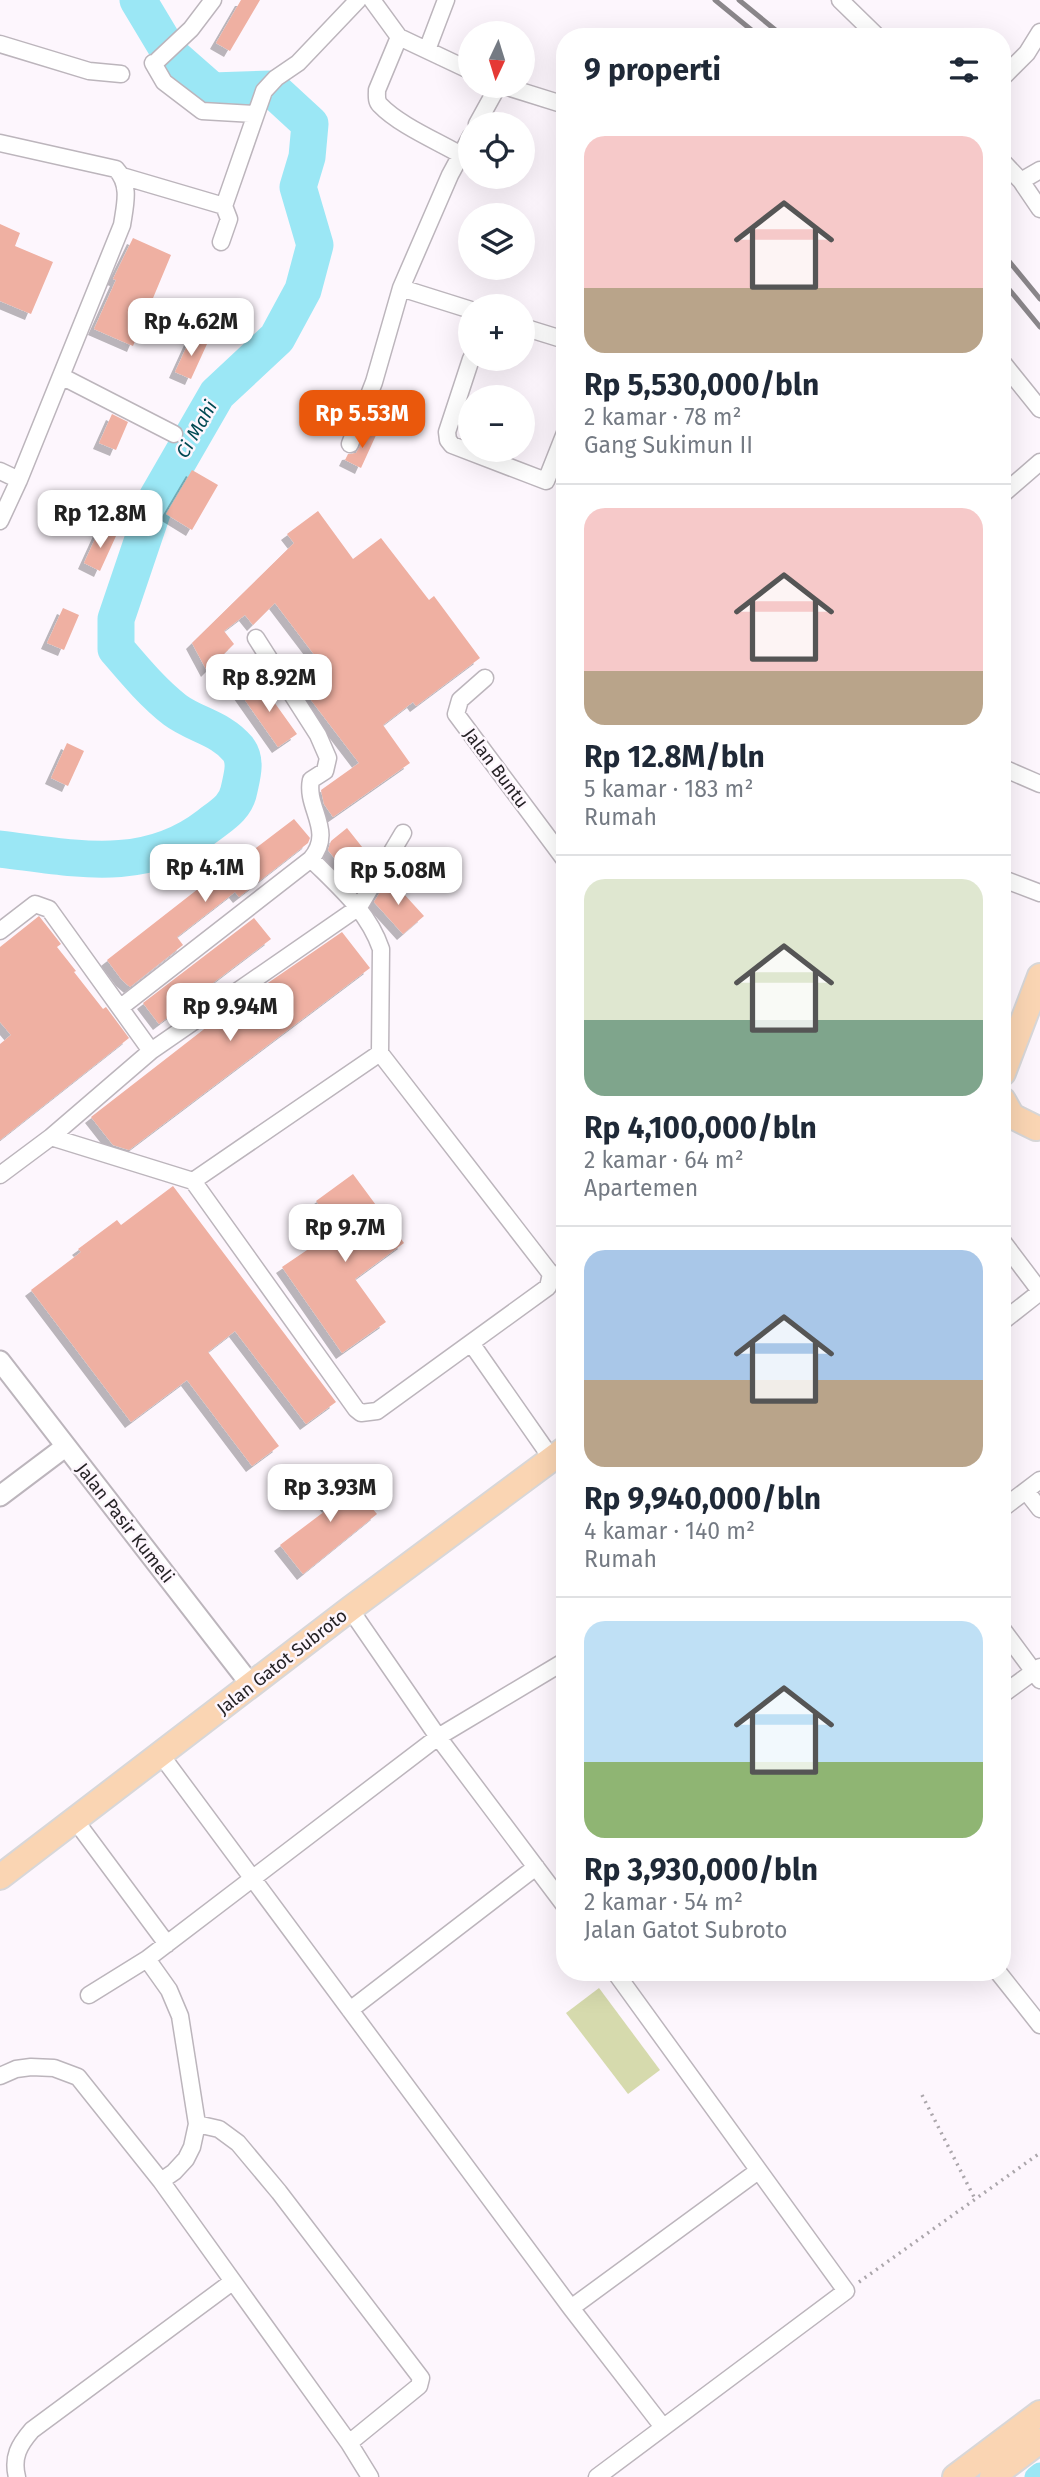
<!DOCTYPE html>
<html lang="id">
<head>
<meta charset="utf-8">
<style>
  body { margin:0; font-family:"Fira Sans",sans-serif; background:#f2f2f3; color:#1f2937; height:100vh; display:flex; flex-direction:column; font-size:26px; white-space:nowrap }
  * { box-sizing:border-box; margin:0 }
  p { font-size:23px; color:#747a83 }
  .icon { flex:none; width:38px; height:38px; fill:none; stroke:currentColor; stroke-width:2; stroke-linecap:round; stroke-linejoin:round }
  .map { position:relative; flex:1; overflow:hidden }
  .sheet { position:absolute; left:556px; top:28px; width:455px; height:1953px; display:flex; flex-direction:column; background:#fff; border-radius:28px; box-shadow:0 7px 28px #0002 }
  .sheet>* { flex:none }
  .needle { width:46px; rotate:184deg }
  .buttons { position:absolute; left:458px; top:21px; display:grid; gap:14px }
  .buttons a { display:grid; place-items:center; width:77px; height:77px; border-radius:50%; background:#fff; box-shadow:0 7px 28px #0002; font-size:35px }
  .price { position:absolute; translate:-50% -60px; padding:0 16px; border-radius:14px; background:#fff; color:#222; font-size:23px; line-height:46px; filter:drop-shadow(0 2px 4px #0008) }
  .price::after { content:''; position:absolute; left:50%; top:42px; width:21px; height:16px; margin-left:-10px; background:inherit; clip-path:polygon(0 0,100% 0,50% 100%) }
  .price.active { background:#ea580c; color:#fff }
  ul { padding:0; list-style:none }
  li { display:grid; align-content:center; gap:14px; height:371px; padding:0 28px }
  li+li { border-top:2px solid #e0e1e3 }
  li span { display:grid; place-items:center; height:217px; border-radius:21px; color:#555 }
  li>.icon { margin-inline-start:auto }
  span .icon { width:126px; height:126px; fill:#fffc; stroke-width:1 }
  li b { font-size:30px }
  h2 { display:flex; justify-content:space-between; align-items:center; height:84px; padding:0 28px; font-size:30px }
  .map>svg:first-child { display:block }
  .green { fill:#d6daad }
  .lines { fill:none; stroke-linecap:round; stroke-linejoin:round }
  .canal { stroke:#9be7f5; stroke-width:21 }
  .river { stroke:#9be7f5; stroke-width:37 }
  .building { fill:#efb0a2; filter:url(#shadow) }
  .service-casing { stroke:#bcb5bc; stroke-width:11 }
  .minor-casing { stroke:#bcb5bc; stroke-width:19 }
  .tertiary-casing { stroke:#bcb5bc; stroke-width:23 }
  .primary-casing { stroke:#d8d7d8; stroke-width:28 }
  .path { stroke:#aba6ab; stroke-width:3.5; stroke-dasharray:2 5; stroke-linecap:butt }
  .service { stroke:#fff; stroke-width:8 }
  .minor { stroke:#fff; stroke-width:16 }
  .tertiary { stroke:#fff; stroke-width:19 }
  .primary { stroke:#fad5b3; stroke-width:24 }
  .rail { stroke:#8a868a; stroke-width:5 }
  .labels { text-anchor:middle; stroke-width:5; stroke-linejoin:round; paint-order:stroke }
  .street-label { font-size:18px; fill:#262326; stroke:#fdf6fd }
  .water-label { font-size:19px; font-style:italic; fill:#004953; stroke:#fdf6fd }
</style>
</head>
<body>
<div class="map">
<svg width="1040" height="2477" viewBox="0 0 1040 2477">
  <defs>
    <filter id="shadow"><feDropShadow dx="-6" dy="6" stdDeviation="0" flood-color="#0004"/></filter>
  </defs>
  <rect width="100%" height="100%" fill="#fdf6fd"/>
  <path class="green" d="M599,1988L660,2070L628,2094L566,2013Z"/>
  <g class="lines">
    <path class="canal" d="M1035,2477L1040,2473"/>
    <path class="river" d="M0,849C74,858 145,875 209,825C222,815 236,807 239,790C242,776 247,761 238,749C221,728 195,725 175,710C153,693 134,670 116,649V619L157,498L217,394L277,338L303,290L315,245L298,187L307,157L310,124L272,89L212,91L171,55L138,0"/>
  </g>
  <path class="building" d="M241,0H260L230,51L216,43Z
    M0,224L20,233L15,246L53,262L31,314L0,301Z
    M133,238L171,255L133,346L94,329L116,280L113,279Z
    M191,337L207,344L191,379L175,372Z
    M112,414L128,422L116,450L99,443Z
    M367,429L377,433L361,468L345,460L348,454L356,453L359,448Z
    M192,470L218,485L192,530L166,514Z
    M318,511L353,559L381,538L429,600L434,596L480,658L416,706L413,702L383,725L410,763L333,817L324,804L321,790L359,763L298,683L322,665L275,603L253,625L245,615L224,631L234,644L207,671L192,643L294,543L287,534Z
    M100,528L116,536L100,571L84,563Z
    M63,608L79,615L64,650L47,643Z
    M259,681L297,734L278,747L240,693Z
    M67,743L84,751L68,786L51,778Z
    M294,819L310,838L308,843L239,897L235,892L177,937L183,945L130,987L122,980L107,960L212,878L214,880Z
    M347,828L374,862L359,886L355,881L353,882L328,850L331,841Z
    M388,879L391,884L393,882L424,916L403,934L374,902Z
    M39,916L61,944L57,947L76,971L74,972L103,1009L106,1007L129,1038L0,1140V1044L11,1035L0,1022V947Z
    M254,918L271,939L159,1024L143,1003Z
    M342,932L370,968L129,1150L113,1145L91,1117L230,1009Z
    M353,1174L404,1243L355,1279L386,1322L342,1353L282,1267L338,1229L316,1201Z
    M173,1186L336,1402L306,1424L235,1331L208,1352L279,1446L252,1466L187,1380L131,1422L31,1290L81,1252L78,1249L117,1220L121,1225Z
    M341,1471L377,1514L303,1574L280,1545L329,1508L316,1492Z"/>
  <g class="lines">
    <g class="service-casing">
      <path id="service" d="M551,1274L565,1265"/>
    </g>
    <g class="minor-casing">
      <path id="minor" d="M372,0L399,37L471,71
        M840,0L878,37
        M399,37L377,90C377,96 376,101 380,105C399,125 437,141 461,155
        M0,44L89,71L121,74
        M427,50L446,0
        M158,60L191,29L213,0
        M153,63L164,82L202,111L254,114
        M1003,77L1027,53L1040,32
        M504,86L565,105
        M477,124L498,86
        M0,143L116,169C131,185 125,205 122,225L19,480L0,521
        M1003,162L1021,181L1040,209
        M122,176L224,206
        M1021,181L1040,170
        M221,242L229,219L224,206L264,91L276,78L298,63L358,0
        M401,288L471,310
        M523,327L565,340
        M471,359L447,432L448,440L452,445L546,481L565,433
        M1003,363L1040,409
        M61,376L174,434
        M350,444L374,382L401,288L450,175L471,136
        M0,471L19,480
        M1003,494L1040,462
        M485,678L460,700L456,714L565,860
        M1003,768L1040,784
        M1003,879L1040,893
        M0,931L35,904L49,909L151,1051
        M121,1007L311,859
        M51,1137L193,1181L356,1409L361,1413L377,1411L548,1287L551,1274L380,1053L381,949C368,911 339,887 311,859C335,831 305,808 311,780L325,771L328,758L318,735L256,638
        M0,1175L51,1137L151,1051L359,907L403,833
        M193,1181L380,1053
        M1003,1242L1040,1291
        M1003,1321L1040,1292
        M471,1343L552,1459
        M1026,1491L1040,1509
        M1003,1508L1040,1480
        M350,1609L438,1737L565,1906
        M1003,1630L1040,1680
        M1003,1694L1040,1667
        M161,1755L571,2308L663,2427
        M75,1820L167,1944
        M147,1959L169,1990L180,2016L197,2124L192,2147L186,2159L174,2172L161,2181
        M998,1972L1040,2025
        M89,1995L147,1959L438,1737L565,1661
        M350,2010L536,1867
        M0,2076L16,2069L31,2067L54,2068L78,2077L161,2181L349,2443L370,2477
        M197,2124L219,2129L238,2143L279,2192L421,2378L419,2386L349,2443
        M571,2308L758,2171
        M17,2477C12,2457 19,2445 32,2430L232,2282
        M597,2477L846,2291L615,1972"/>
    </g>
    <g class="tertiary-casing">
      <path id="tertiary" d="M0,1361L251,1685
        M0,1496L65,1447"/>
    </g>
    <g class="primary-casing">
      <path id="primary" d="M1003,1073L1040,976
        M1003,1100L1012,1116L1036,1128
        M0,1877L350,1609L565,1449
        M955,2477L1040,2413
        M992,2477L1040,2441"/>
    </g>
    <path class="path" d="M922,2095L975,2199
      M859,2282L1040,2153"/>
    <use href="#service" class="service"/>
    <use href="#minor" class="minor"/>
    <use href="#tertiary" class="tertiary"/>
    <use href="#primary" class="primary"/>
    <path class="rail" d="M715,0L760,37
      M739,0L784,37
      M1003,254L1040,299
      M1003,282L1040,327"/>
  </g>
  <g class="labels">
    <g class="street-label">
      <text transform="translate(496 768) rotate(53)" y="6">Jalan Buntu</text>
      <text transform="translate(125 1523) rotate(52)" y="6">Jalan Pasir Kumeli</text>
      <text transform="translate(282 1662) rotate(-38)" y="6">Jalan Gatot Subroto</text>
    </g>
    <g class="water-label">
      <text transform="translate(196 429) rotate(-60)" y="7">Ci Mahi</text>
    </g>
  </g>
</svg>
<div class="buttons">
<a><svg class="needle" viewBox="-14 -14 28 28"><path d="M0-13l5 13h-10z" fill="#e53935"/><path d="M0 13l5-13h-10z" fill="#747a83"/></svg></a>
<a><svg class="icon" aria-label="locate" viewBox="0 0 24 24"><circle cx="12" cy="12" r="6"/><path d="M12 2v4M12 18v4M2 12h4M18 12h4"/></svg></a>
<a><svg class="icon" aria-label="layers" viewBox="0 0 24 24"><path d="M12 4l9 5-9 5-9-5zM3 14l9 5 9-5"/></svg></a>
<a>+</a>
<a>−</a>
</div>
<b class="price" style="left:191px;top:358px">Rp 4.62M</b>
<b class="price active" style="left:362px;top:450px">Rp 5.53M</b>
<b class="price" style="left:100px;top:550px">Rp 12.8M</b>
<b class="price" style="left:269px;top:714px">Rp 8.92M</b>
<b class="price" style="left:205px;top:904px">Rp 4.1M</b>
<b class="price" style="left:398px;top:907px">Rp 5.08M</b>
<b class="price" style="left:230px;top:1043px">Rp 9.94M</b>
<b class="price" style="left:345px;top:1264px">Rp 9.7M</b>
<b class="price" style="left:330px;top:1524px">Rp 3.93M</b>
<section class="sheet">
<h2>9 properti<svg class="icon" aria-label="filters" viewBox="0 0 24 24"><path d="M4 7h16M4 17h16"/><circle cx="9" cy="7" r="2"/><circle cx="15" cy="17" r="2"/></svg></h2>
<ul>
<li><span style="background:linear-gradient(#f6c9c9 70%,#b9a48a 0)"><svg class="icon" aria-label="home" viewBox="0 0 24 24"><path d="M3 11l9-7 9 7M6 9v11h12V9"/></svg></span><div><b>Rp 5,530,000/bln</b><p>2 kamar · 78 m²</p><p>Gang Sukimun II</p></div></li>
<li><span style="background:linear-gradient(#f6c9c9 75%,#b9a48a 0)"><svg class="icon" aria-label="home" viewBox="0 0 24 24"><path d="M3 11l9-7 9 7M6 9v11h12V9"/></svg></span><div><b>Rp 12.8M/bln</b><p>5 kamar · 183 m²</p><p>Rumah</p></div></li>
<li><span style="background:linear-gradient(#dfe7d0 65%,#7fa58c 0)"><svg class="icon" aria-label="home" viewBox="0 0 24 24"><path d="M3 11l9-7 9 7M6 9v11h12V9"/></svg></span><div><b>Rp 4,100,000/bln</b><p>2 kamar · 64 m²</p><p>Apartemen</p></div></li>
<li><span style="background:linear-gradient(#a9c7e8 60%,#b9a48a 0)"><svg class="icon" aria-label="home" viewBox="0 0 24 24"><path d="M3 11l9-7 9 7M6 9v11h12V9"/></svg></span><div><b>Rp 9,940,000/bln</b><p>4 kamar · 140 m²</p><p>Rumah</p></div></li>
<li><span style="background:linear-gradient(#bfe0f5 65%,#8fb573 0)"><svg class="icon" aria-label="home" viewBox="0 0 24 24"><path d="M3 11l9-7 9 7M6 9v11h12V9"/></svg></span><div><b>Rp 3,930,000/bln</b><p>2 kamar · 54 m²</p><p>Jalan Gatot Subroto</p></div></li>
</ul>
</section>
</div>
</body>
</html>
